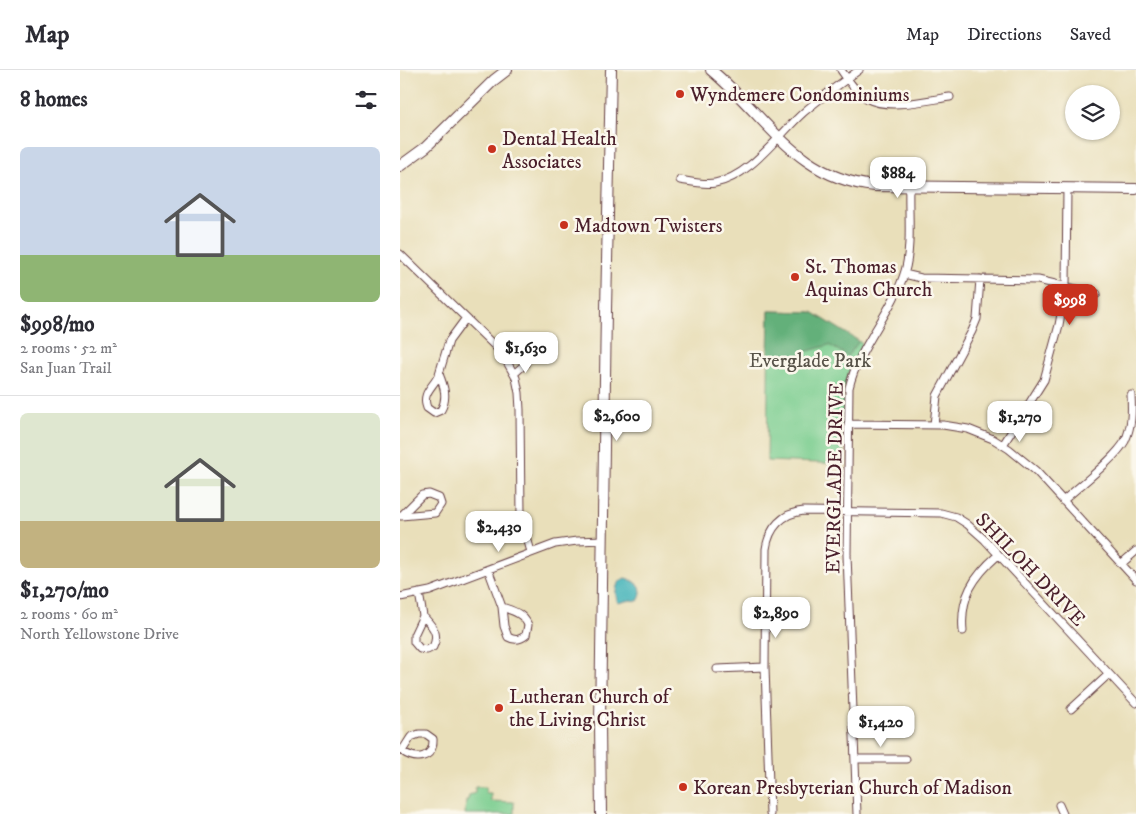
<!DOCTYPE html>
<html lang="en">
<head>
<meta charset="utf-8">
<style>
  body { margin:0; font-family:"IM FELL DW Pica",serif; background:#f2f2f3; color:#2b2b33; height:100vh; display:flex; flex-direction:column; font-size:19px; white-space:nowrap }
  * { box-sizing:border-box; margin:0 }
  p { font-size:16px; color:#7c7c81 }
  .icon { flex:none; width:28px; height:28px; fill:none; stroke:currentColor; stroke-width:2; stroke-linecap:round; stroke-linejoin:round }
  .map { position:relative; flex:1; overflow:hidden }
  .panel { display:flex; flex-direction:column; background:#fff; width:400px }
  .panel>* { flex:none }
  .tools { position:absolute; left:665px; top:15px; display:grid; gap:10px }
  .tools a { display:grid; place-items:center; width:55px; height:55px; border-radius:50%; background:#fff; box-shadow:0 1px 4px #0004; font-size:25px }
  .price { position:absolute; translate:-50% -42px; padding:0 11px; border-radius:10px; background:#fff; color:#222; font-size:16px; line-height:32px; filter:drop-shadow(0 1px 2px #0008) }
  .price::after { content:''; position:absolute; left:50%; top:30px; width:15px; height:11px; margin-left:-8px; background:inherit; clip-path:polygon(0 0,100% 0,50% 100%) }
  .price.current { background:#c8321e; color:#fff }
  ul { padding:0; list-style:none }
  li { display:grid; align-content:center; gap:10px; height:265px; padding:0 20px }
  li+li { border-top:1px solid #e1e1e2 }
  li span { display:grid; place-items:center; height:155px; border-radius:8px; color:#555 }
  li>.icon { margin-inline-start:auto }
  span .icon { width:90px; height:90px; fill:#fffc; stroke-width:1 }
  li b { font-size:21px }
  h2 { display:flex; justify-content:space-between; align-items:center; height:60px; padding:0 20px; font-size:21px }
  header { display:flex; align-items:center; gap:30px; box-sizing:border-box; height:70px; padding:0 25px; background:#fff; border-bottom:1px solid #e1e1e2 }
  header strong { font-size:24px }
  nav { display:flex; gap:28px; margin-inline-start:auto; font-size:18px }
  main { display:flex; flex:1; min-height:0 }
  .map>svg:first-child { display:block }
  .green { fill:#7acd8f; stroke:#62765d }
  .forest { fill:#63b07a; stroke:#566852 }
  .water { fill:#42b3b9; stroke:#466972 }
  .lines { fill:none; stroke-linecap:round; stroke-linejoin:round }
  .street-casing { stroke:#623c40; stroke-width:9 }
  .secondary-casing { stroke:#623c40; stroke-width:12 }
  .street { stroke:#fff; stroke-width:7 }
  .secondary { stroke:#fff; stroke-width:10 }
  .poi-dot { fill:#c8321e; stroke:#fbf7ec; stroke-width:2 }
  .labels { text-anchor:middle; stroke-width:5; stroke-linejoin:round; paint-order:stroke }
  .poi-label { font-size:20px; fill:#4a1f2b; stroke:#fbf7ec; text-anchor:start }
  .park-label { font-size:20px; fill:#585349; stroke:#fbf7ec }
  .street-label { font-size:20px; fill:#4a1f2b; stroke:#fbf7ec }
</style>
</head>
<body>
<header>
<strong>Map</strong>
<nav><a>Map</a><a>Directions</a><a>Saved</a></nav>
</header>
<main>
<section class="panel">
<h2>8 homes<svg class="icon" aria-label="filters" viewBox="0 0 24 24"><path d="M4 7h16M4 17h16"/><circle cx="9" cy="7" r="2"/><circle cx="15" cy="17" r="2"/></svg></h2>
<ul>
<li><span style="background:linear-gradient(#c9d6e8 70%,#8fb573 0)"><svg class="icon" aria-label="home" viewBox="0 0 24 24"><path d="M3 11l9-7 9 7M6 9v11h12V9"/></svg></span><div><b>$998/mo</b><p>2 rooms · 52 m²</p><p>San Juan Trail</p></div></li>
<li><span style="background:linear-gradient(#dfe7d0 70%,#c2b280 0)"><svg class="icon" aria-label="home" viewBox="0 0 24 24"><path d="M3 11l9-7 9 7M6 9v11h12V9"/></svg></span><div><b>$1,270/mo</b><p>2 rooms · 60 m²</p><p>North Yellowstone Drive</p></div></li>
</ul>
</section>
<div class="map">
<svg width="736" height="744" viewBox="0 0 736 744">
  <rect width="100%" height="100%" fill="#fbf7ec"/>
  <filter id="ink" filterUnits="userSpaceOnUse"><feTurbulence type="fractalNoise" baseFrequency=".02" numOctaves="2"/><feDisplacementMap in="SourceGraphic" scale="10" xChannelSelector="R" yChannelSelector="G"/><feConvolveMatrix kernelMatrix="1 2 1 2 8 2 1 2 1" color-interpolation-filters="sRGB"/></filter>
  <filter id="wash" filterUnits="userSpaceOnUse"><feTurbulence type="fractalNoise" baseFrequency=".0096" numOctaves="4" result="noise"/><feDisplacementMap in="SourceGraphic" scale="20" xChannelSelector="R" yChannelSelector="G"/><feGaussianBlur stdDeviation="1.12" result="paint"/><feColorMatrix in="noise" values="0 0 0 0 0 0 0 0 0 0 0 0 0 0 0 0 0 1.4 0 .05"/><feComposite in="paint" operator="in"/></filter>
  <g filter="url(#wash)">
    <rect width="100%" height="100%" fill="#e9dfba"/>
    <path class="green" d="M369,241L412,242L463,274L449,302L444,320L443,394L367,391Z
      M75,717H86V723H91V731L114,732V744H65L66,730H68L69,725L75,723Z"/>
    <path class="forest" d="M369,241L412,242L459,271L448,286L429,275L408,281L388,290L368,286Z"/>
    <path class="water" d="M225,508C237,511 246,519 238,531L231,530L218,533C214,524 215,512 225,508Z"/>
  </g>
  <g filter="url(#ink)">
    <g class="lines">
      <g class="street-casing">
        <path id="street" d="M441,0C449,11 456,23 468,29C488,40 528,30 550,27
          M280,110C292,112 303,115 315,113C350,107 378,65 404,42C421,27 440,14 459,0
          M0,184L102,283L116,308L119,323L120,340L121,446L131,482
          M504,204L521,208L638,210L697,224
          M102,283L110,279L121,278L128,284L125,294L114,304
          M39,304C44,316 48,328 41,340L34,343L27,338C21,322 34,317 39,304Z
          M39,304L49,271L66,248
          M448,354L543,355L568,359L593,369L609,379L636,401L736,510
          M534,355L537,326L572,261L577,249L580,209
          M603,375L644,310L659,255L666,216L667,118
          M29,424L39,428L41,434L35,443L1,446L22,425Z
          M663,431C678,417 716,388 725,371C732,356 732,341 731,325
          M721,494L736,481
          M88,499L102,537
          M19,523L23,546
          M0,527L30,521L155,474L177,471L203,470
          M102,537C113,541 123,543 128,555L126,565C120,570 115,571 108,567L104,556Z
          M23,546C32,556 40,563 33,577L27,580L20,579L14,572V565Z
          M563,561C560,527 573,507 598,485
          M317,599L365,597
          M671,639L709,604
          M19,664H26L33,669C34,689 16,691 2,681L11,667Z
          M455,689H506
          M659,735L663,744
          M370,744L365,597L366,479C369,458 382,443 404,441L541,443L556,447L567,454L585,470L736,633
          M457,744L447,485L449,318C459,275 493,242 505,201C512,177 508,141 509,116"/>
      </g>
      <g class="secondary-casing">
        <path id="secondary" d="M311,0C367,46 395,108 475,116L736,119
          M0,96L26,77L94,10L107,0
          M201,744L200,652L206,240L211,0"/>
      </g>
      <use href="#street" class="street"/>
      <use href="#secondary" class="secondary"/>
    </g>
  </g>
  <g class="poi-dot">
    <circle cx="280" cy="24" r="5"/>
    <circle cx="92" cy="79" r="5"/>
    <circle cx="164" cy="155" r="5"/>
    <circle cx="395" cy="207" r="5"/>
    <circle cx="99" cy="638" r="5"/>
    <circle cx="283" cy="717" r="5"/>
  </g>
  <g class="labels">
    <g class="poi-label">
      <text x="290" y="31">Wyndemere Condominiums</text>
      <text x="102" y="75">Dental Health<tspan x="102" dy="23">Associates</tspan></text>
      <text x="174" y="162">Madtown Twisters</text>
      <text x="405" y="203">St. Thomas<tspan x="405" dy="23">Aquinas Church</tspan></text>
      <text x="109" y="633">Lutheran Church of<tspan x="109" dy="23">the Living Christ</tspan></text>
      <text x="293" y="724">Korean Presbyterian Church of Madison</text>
    </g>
    <g class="park-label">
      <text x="410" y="297">Everglade Park</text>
    </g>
    <g class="street-label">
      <text transform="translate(434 408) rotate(-89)" y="7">EVERGLADE DRIVE</text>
      <text transform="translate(631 499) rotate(46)" y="7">SHILOH DRIVE</text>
    </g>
  </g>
</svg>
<div class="tools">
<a><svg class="icon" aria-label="layers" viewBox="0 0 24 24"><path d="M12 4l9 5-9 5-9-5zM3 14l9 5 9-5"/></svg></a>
</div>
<b class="price" style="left:498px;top:129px">$884</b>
<b class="price current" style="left:670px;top:256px">$998</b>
<b class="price" style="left:126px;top:304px">$1,630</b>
<b class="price" style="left:217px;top:372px">$2,600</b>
<b class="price" style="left:620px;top:373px">$1,270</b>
<b class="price" style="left:99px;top:483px">$2,430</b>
<b class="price" style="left:376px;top:569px">$2,890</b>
<b class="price" style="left:481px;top:678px">$1,420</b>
</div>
</main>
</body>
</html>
